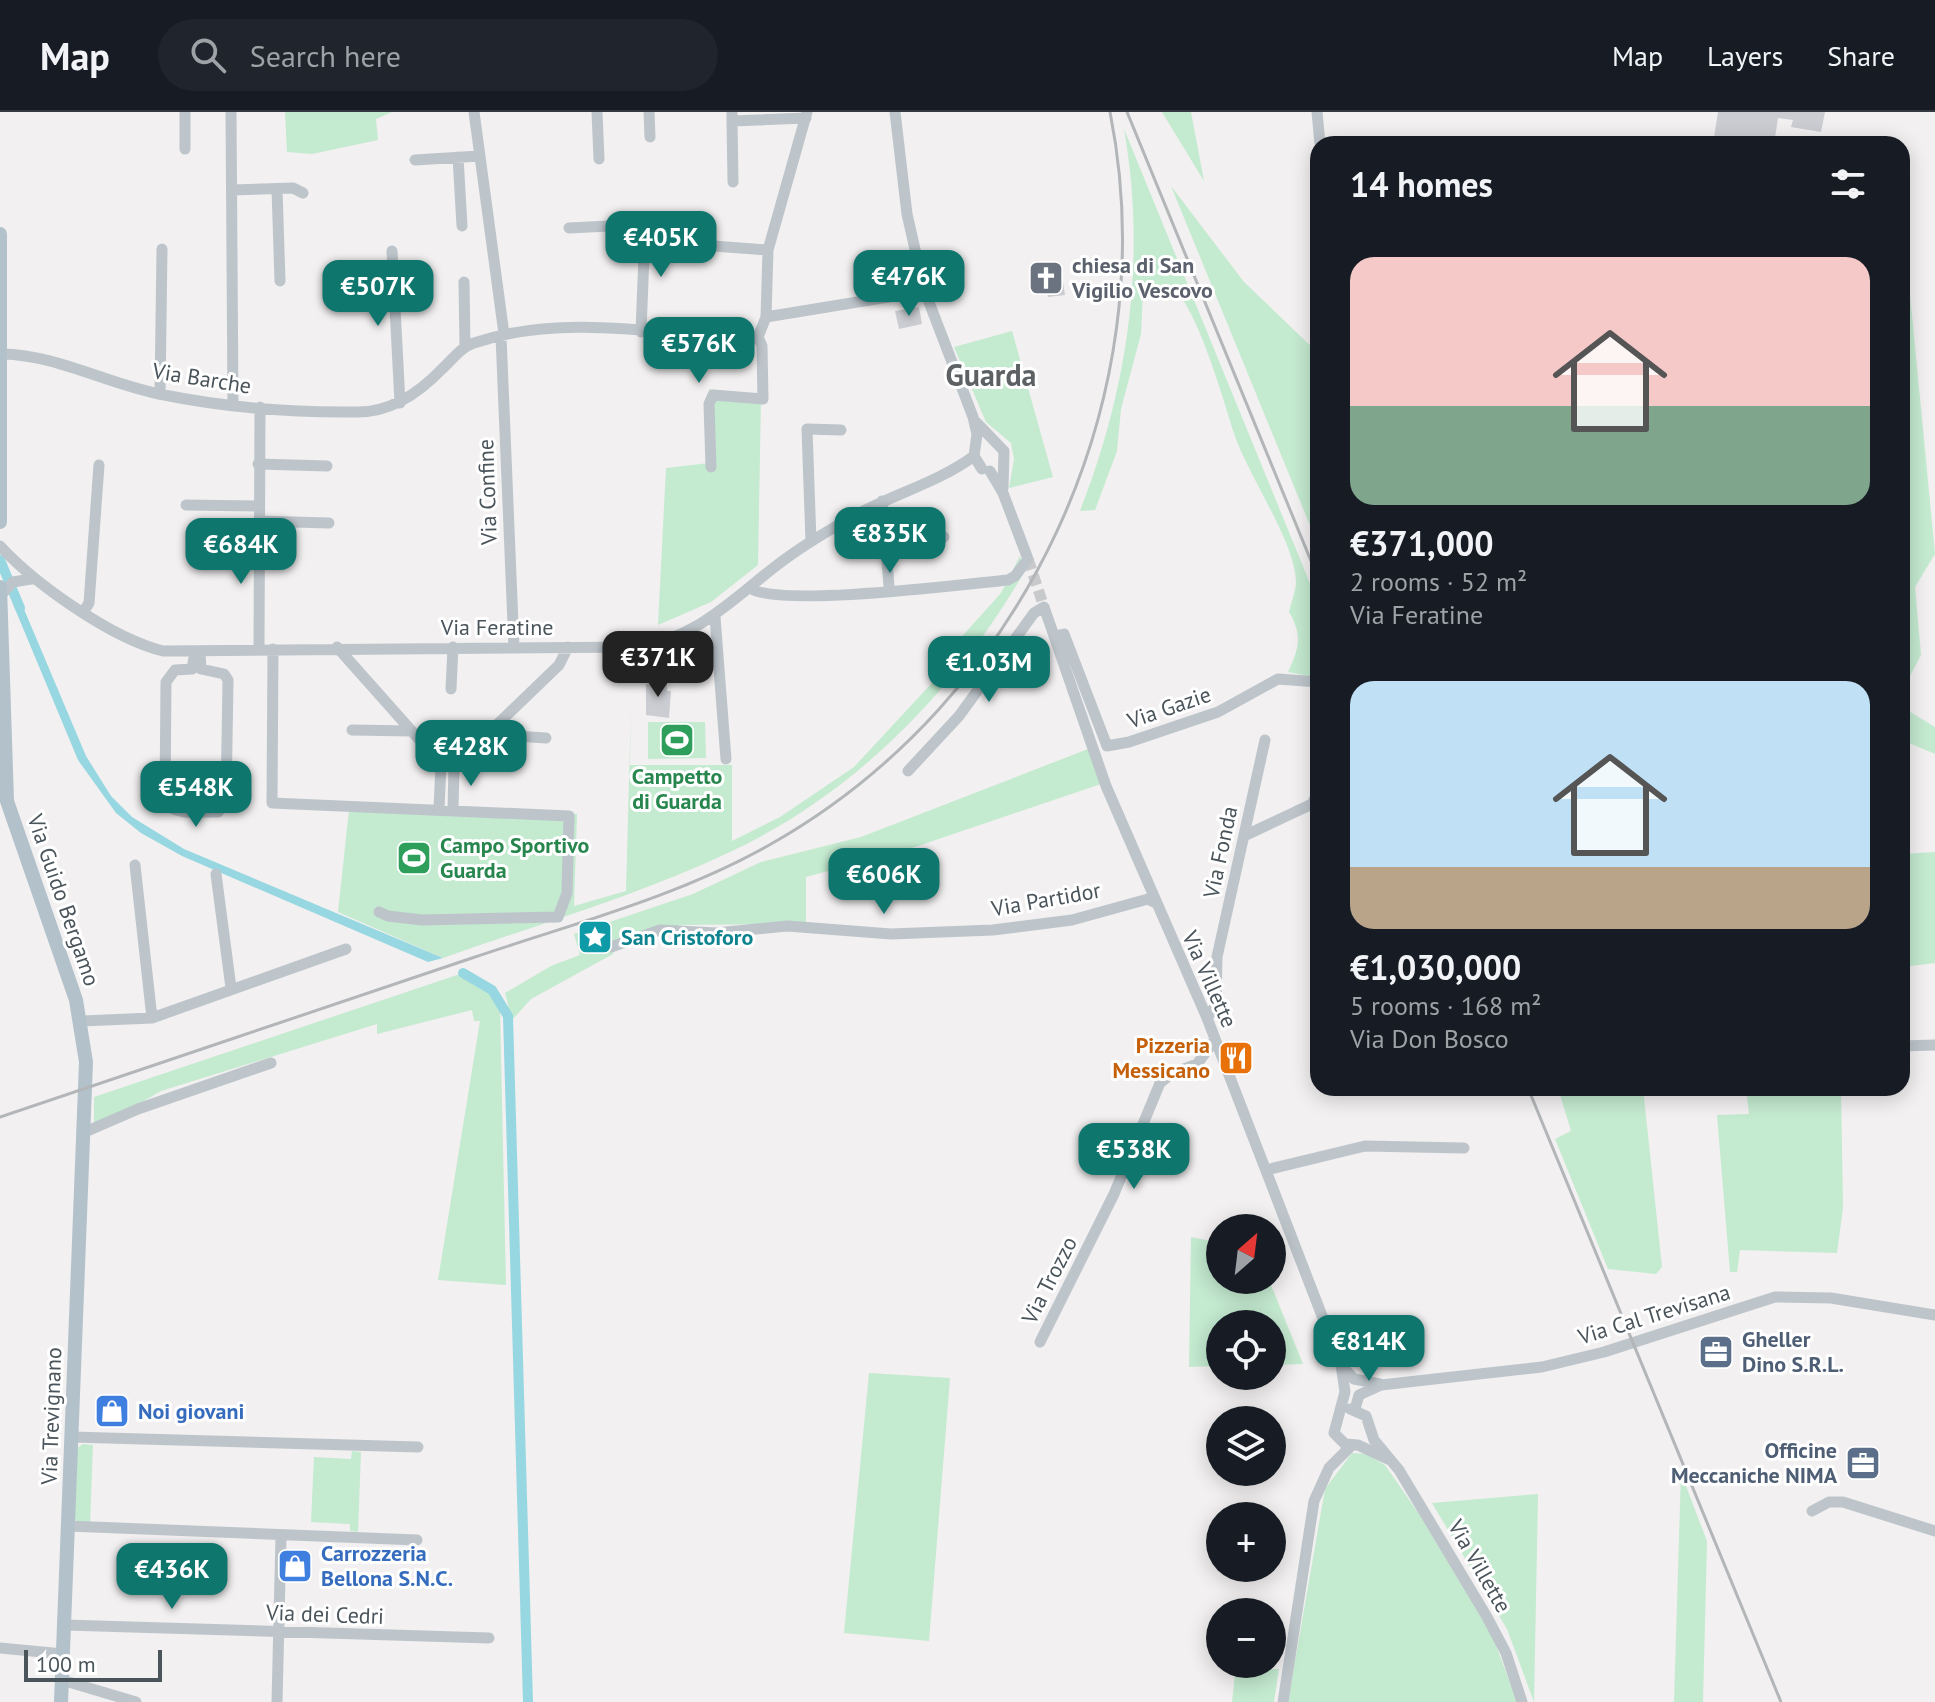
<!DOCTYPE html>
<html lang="en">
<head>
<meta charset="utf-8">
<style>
  body { margin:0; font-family:"PT Sans",sans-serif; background:#20242c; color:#f1f3f6; height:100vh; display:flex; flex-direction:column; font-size:30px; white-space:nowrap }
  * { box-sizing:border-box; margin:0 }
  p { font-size:26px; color:#9ea1a6 }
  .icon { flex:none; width:44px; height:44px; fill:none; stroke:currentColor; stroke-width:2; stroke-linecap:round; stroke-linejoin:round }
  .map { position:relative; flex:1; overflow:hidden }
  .details { position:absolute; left:1310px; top:24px; width:600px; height:960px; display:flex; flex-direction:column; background:#171b24; border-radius:24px; box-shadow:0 4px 20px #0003 }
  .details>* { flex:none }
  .needle { width:52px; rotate:28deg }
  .fabs { position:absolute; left:1206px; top:1102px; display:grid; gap:16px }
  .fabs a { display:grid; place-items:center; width:80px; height:80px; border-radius:50%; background:#171b24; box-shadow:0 4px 20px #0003; font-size:40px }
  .scale { position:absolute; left:24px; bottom:20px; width:138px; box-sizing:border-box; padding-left:8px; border:4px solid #4a545b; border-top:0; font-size:22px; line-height:28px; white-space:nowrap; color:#4a545b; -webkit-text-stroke:6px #fff; paint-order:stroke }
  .price { position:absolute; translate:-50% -68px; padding:0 18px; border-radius:16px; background:#0f766e; color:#fff; font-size:26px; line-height:52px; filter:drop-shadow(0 2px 4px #0008) }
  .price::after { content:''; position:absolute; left:50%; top:48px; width:24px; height:18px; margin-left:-12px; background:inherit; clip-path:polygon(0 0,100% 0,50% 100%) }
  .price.active { background:#222; color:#fff }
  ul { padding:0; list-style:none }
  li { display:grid; align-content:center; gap:16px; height:424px; padding:0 40px }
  li span { display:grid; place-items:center; height:248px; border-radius:24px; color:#555 }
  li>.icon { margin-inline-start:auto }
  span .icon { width:144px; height:144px; fill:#fffc; stroke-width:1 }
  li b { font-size:34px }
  h2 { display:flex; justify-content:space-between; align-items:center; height:96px; padding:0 40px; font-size:34px }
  header { display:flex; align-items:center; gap:48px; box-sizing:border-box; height:112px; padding:0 40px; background:#171b24; border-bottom:2px solid #363941 }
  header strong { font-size:38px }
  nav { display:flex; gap:44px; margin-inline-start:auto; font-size:28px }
  .search { width:560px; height:72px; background:#20242c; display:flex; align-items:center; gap:20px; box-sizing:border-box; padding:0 28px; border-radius:44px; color:#9ea1a6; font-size:30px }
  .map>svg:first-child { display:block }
  .green { fill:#c4ead0 }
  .water { fill:#97d7e1 }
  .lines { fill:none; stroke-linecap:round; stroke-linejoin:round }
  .canal { stroke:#97d7e1; stroke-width:10 }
  .building { fill:#cbcdd2 }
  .minor-tunnel { stroke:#c8c9cb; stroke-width:11; stroke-dasharray:11 5.5; stroke-linecap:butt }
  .minor { stroke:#bdc5cb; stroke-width:11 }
  .major { stroke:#b3c1cb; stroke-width:14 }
  .rail { stroke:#b3b6b9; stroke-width:3 }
  .labels { text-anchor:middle; stroke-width:6; stroke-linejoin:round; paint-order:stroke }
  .worship-label { font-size:22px; font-weight:bold; fill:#5b616d; stroke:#fff; text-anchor:start }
  .street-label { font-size:22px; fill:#4a545b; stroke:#fff }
  .leisure-label { font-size:22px; font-weight:bold; fill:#27864d; stroke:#fff }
  .culture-label { font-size:22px; font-weight:bold; fill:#0d838f; stroke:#fff; text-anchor:start }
  .food-label { font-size:22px; font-weight:bold; fill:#c56008; stroke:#fff; text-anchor:end }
  .service-label { font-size:22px; font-weight:bold; fill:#4e5e75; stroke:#fff; text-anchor:start }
  .shop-label { font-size:22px; font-weight:bold; fill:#366cbe; stroke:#fff; text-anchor:start }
  .district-label { font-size:30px; font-weight:bold; fill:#5d6164; stroke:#fff }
</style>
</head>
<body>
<header>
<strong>Map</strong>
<div class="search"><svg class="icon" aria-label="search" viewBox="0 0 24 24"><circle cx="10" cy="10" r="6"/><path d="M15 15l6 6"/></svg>Search here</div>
<nav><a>Map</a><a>Layers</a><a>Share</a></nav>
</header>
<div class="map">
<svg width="1935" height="1590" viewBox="0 0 1935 1590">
  <rect width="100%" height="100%" fill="#f2f0f0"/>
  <path class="green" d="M285,0H392L376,7L378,28L312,42L287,40Z
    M1162,0H1191L1204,69Z
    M1124,17L1318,491V566L1288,560C1299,537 1303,523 1289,500C1291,491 1296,479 1296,470C1296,431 1246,360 1234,321C1225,293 1195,187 1171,176L1143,180L1141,222L1121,297L1117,339L1095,398L1080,399C1128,276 1147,148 1124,17Z
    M1171,74L1244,170L1318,241V433Z
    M1902,172H1909L1935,442L1915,475L1921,543L1910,564L1902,565Z
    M1012,219L1053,365L1009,376L1014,347L1011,331L986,310L954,235Z
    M709,277L761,286L758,453L711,490L658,513L666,356L709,351Z
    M1020,444L1025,459C956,577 857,680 732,739C640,783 539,812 443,846L338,800L349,698L577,702L574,794L626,779L631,596L630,653H732V729L780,705L854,655L944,558L949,539L1001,481Z
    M1902,595L1935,615V642L1902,628Z
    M648,610H705L706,646L648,647Z
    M421,622L481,624L454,649L445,648Z
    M1088,637L1101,672L915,735L806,765V812L680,813L614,836L613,842L531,887L512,908L505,881L551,854L580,843L574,822L693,782L761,750L861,725Z
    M1935,740V851L1902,855V742Z
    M460,862L489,878L500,896L506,1173L438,1168L480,909H474L472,898L377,922V912L161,979L132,996L94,1011V985Z
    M1558,976H1643L1662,1155L1656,1162L1608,1157L1555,1027L1571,1019Z
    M1746,976H1841L1843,1096L1837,1141L1740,1138L1737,1160H1730L1717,1003L1749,1002Z
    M1191,1125L1220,1131V1168H1269L1303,1252L1272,1253V1212H1220V1254L1189,1255Z
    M869,1261L950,1266L929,1529L844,1521Z
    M83,1332L93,1333L90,1412L79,1411L73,1406L76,1337Z
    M352,1339L361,1340L358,1420L350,1419V1412L311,1410L314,1345L351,1347Z
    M1352,1341L1367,1342L1385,1353L1419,1402L1493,1525L1517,1590H1288L1325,1377Z
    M1681,1361L1707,1429L1703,1590H1674Z
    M1538,1382L1534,1590L1507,1517L1432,1391Z
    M1236,1552H1255V1557H1279L1274,1590H1232Z"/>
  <path class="water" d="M18,483L86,644L111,684L132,705L184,737L443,846L428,850L182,744L141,721L116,701L78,648L15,497L12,486Z"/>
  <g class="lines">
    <path class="canal" d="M0,448L20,496
      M463,861L492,878L508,904L528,1590"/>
  </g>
  <path class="building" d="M1718,0H1825L1821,20L1791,15L1793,8L1778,6L1774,32H1713Z
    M1060,150L1065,183L1048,185L1046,175L1033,177L1029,157Z
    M919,195L922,212L899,217L895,199Z
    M654,568H667V579H671L669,606L646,603V572H654Z"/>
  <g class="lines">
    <path class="minor-tunnel" d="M1028,447L1044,495"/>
    <path class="minor" d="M231,0L233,292
      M474,0L504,222
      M597,0L599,47
      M649,0L650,25
      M732,0V9L806,6
      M895,0L907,102L924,177L973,305L977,322L974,344L982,357
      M1317,0L1320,32
      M732,9L733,70
      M185,37V0
      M458,45L462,114
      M415,48L479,44
      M277,77L280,169
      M232,78L293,76L303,81
      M569,116L629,113L645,117
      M645,117L651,111L673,113L674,130
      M645,129L768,138
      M392,139L400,291
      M464,170L465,234
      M766,205L925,179
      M641,220L645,117
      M501,224L514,536
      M2,242C57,243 105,271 159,282C223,295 293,301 358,300C391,300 420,280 442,257C452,248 461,235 474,231C558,202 657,221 744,227L758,225
      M160,282L162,137
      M976,310L1004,339L1003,376
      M258,352L327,354
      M711,355L709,292L713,283L763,287L762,234L758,225L766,205L768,138L807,0
      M882,389L889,474
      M186,393L258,394
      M258,409L329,411
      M811,429L807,317L841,318
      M852,433L944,425
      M0,434C35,472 111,526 163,539L637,535C694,527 729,491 772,457C796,438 822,422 849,407C889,383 936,372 974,344
      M750,476C778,496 966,472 1008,468L1015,464L1028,447L1003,381L990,359
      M0,484L13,470L31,467
      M84,499L89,491L99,353
      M715,505L726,647
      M1055,524L1064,522L1107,634L1129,630L1218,600L1278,567L1318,570
      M337,535L441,652L454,654
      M259,537L260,295
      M273,537L272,691L569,704L567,781L558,805L422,808L388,804L379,800
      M195,540L192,557L175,558L166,570L165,690C176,705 201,699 218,700L226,690L228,568L224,562L201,557L200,540
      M451,577L453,535
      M352,618L411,619
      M486,622L546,626
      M908,659L959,604L1034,501L1044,495L1106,674L1207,906L1341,1253L1345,1280L1334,1321L1345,1332L1358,1333L1388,1347
      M439,697L441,652
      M453,698L454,654L559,553L568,535
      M1244,724L1312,692L1315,686
      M135,753L152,906
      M216,762L231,876
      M611,835L660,818L716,821L787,814L891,822L993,818L1072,808L1148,787L1154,790
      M1207,906L1216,893L1217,845L1265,628
      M82,909L152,906L346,837
      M1902,934L1935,933
      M85,1020L138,997L271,951
      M1266,1058L1365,1034L1464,1036
      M1040,1230L1114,1082L1160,971L1171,962L1197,952L1215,928
      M1343,1255L1354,1267L1380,1272
      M1350,1297L1366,1304L1374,1328L1399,1358L1487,1505L1506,1541L1522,1590
      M1355,1297L1359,1283L1381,1273L1542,1255L1604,1240L1775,1185L1831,1186L1935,1203
      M72,1325L418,1335
      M1812,1399L1829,1390H1843L1935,1419
      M68,1414L417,1428
      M65,1513L489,1526
      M0,1536L63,1542
      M62,1568L136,1590
      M277,1590L281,1424
      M1283,1590L1314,1389L1329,1356L1351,1334"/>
    <path class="major" d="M0,122V410
      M0,475L7,689L76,888L86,950L61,1590"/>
    <path class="rail" d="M1127,0L1318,466
      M1528,976L1781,1590
      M0,1005C157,952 315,899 472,846C572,812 678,785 771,732C1024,589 1167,286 1110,0"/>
  </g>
  <defs>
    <g id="church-square" transform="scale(1.8)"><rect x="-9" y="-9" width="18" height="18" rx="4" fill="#6b7280" stroke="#fff"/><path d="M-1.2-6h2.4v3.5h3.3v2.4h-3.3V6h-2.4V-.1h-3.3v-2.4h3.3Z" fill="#fff"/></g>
    <g id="stadium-square" transform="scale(1.8)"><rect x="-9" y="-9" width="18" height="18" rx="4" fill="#2e9e5b" stroke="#fff"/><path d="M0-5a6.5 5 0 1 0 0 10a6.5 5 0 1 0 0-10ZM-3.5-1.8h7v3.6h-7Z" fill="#fff"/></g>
    <g id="sight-square" transform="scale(1.8)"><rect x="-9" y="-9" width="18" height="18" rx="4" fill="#0f9aa8" stroke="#fff"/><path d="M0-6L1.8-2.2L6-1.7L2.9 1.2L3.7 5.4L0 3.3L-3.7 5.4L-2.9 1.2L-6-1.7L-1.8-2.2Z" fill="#fff"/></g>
    <g id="restaurant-square" transform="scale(1.8)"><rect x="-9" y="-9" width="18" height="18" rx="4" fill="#e8710a" stroke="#fff"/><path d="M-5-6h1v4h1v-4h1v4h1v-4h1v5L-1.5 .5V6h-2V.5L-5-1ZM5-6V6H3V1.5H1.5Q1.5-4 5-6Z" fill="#fff"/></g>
    <g id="office-square" transform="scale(1.8)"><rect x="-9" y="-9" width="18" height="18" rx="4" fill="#5c6f8a" stroke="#fff"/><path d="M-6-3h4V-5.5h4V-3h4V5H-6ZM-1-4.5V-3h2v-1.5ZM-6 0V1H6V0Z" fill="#fff"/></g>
    <g id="shop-square" transform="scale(1.8)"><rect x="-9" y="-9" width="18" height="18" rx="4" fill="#3f7fe0" stroke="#fff"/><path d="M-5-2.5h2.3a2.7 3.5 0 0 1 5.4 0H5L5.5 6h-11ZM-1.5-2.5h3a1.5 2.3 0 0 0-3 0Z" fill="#fff"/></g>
  </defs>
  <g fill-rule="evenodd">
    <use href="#church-square" x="1046" y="166"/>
    <use href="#stadium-square" x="677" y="628"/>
    <use href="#stadium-square" x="414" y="746"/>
    <use href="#sight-square" x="595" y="825"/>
    <use href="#restaurant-square" x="1236" y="946"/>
    <use href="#office-square" x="1716" y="1240"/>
    <use href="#shop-square" x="112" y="1299"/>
    <use href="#office-square" x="1863" y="1351"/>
    <use href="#shop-square" x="295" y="1454"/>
  </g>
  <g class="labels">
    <g class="worship-label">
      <text x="1072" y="161">chiesa di San<tspan x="1072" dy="25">Vigilio Vescovo</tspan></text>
    </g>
    <g class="street-label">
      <text transform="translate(202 266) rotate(9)" y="8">Via Barche</text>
      <text transform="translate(487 380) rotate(-92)" y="8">Via Confine</text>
      <text x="497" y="523">Via Feratine</text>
      <text transform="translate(1169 595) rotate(-19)" y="8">Via Gazie</text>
      <text transform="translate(1220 740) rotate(-78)" y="8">Via Fonda</text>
      <text transform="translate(1046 787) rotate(-10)" y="8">Via Partidor</text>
      <text transform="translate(64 788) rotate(71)" y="8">Via Guido Bergamo</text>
      <text transform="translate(1210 867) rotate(66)" y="8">Via Villette</text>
      <text transform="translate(1049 1168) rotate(-63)" y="8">Via Trozzo</text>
      <text transform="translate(1654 1202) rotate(-17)" y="8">Via Cal Trevisana</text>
      <text transform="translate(51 1304) rotate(-88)" y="8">Via Trevignano</text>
      <text transform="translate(1480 1454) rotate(60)" y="8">Via Villette</text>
      <text transform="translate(325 1502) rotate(2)" y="8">Via dei Cedri</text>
    </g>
    <g class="leisure-label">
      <text x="677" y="672">Campetto<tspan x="677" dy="25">di Guarda</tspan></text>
      <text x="440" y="741" text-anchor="start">Campo Sportivo<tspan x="440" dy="25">Guarda</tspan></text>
    </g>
    <g class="culture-label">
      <text x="621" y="833">San Cristoforo</text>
    </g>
    <g class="food-label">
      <text x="1210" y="941">Pizzeria<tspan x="1210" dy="25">Messicano</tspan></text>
    </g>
    <g class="service-label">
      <text x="1742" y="1235">Gheller<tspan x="1742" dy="25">Dino S.R.L.</tspan></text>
      <text x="1837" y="1346" text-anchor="end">Officine<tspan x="1837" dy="25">Meccaniche NIMA</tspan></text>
    </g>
    <g class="shop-label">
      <text x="138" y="1307">Noi giovani</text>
      <text x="321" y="1449">Carrozzeria<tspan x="321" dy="25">Bellona S.N.C.</tspan></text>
    </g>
    <g class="district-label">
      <text x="991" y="274">Guarda</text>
    </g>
  </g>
</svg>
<div class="fabs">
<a><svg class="needle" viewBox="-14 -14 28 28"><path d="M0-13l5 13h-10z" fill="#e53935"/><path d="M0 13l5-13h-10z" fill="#9ea1a6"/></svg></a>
<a><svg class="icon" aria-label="locate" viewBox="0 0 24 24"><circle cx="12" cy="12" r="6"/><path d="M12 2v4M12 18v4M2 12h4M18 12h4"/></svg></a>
<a><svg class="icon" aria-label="layers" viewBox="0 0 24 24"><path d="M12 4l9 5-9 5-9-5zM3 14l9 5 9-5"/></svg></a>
<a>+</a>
<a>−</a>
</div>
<div class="scale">100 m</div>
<b class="price" style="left:661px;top:167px">€405K</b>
<b class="price" style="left:909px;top:206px">€476K</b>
<b class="price" style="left:378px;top:216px">€507K</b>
<b class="price" style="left:699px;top:273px">€576K</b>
<b class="price" style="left:890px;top:463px">€835K</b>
<b class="price" style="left:241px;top:474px">€684K</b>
<b class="price active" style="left:658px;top:587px">€371K</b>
<b class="price" style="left:989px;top:592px">€1.03M</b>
<b class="price" style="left:471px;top:676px">€428K</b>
<b class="price" style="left:196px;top:717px">€548K</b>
<b class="price" style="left:884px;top:804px">€606K</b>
<b class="price" style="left:1134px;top:1079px">€538K</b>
<b class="price" style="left:1369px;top:1271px">€814K</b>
<b class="price" style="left:172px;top:1499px">€436K</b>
<section class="details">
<h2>14 homes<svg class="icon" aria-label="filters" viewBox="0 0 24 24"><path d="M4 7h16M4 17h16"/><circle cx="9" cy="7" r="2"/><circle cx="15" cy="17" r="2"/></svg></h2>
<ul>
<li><span style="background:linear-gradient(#f6c9c9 60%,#7fa58c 0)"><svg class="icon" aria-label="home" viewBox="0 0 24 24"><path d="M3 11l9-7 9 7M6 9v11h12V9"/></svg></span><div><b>€371,000</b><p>2 rooms · 52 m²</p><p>Via Feratine</p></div></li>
<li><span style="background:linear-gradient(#bfe0f5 75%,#b9a48a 0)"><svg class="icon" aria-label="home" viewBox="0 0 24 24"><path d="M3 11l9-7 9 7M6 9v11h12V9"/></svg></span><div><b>€1,030,000</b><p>5 rooms · 168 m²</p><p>Via Don Bosco</p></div></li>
</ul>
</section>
</div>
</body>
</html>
